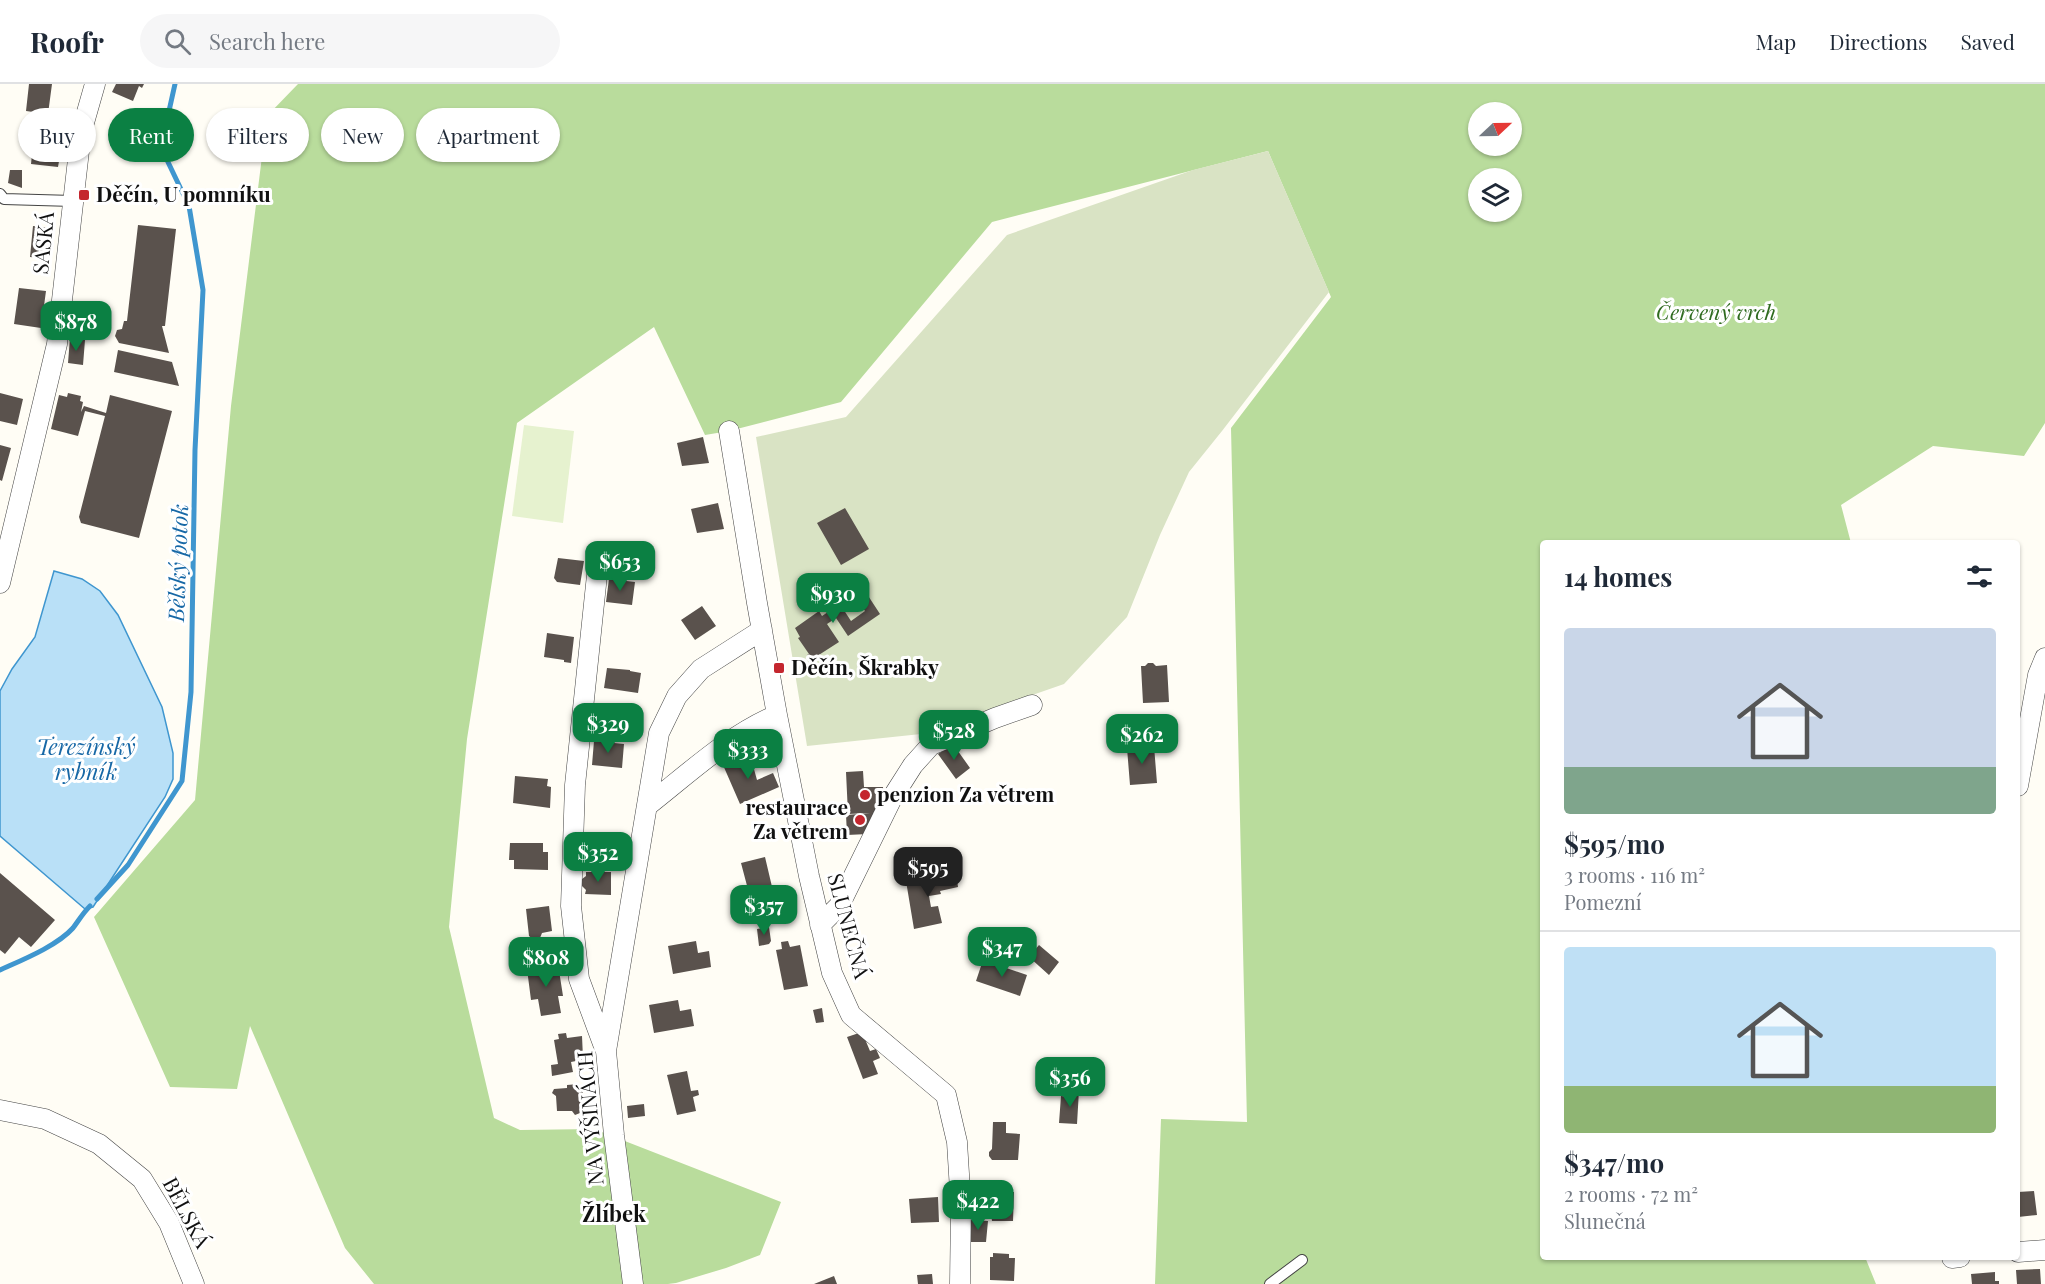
<!DOCTYPE html>
<html lang="en">
<head>
<meta charset="utf-8">
<style>
  body { margin:0; font-family:"Playfair Display",serif; background:#f6f6f7; color:#1f2937; height:100vh; display:flex; flex-direction:column; font-size:22px; white-space:nowrap }
  * { box-sizing:border-box; margin:0 }
  p { font-size:20px; color:#747a83 }
  .icon { flex:none; width:33px; height:33px; fill:none; stroke:currentColor; stroke-width:2; stroke-linecap:round; stroke-linejoin:round }
  .map { position:relative; flex:1; overflow:hidden }
  .panel { position:absolute; left:1540px; top:456px; width:480px; height:720px; display:flex; flex-direction:column; background:#fff; border-radius:6px; box-shadow:0 2px 4px #0004 }
  .panel>* { flex:none }
  .top-card { position:absolute; left:18px; top:24px; width:570px; height:54px; display:flex; gap:12px }
  .needle { width:39px; rotate:68deg }
  .fabs { position:absolute; left:1468px; top:18px; display:grid; gap:12px }
  .fabs a { display:grid; place-items:center; width:54px; height:54px; border-radius:50%; background:#fff; box-shadow:0 2px 4px #0004; font-size:30px }
  .price { position:absolute; translate:-50% -51px; padding:0 14px; border-radius:12px; background:#0b8043; color:#fff; font-size:20px; line-height:39px; filter:drop-shadow(0 2px 3px #0008) }
  .price::after { content:''; position:absolute; left:50%; top:36px; width:18px; height:14px; margin-left:-9px; background:inherit; clip-path:polygon(0 0,100% 0,50% 100%) }
  .price.selected { background:#222; color:#fff }
  ul { padding:0; list-style:none }
  li { display:grid; align-content:center; gap:12px; height:318px; padding:0 24px }
  li+li { border-top:2px solid #e0e1e3 }
  li span { display:grid; place-items:center; height:186px; border-radius:6px; color:#555 }
  li>.icon { margin-inline-start:auto }
  span .icon { width:108px; height:108px; fill:#fffc; stroke-width:1 }
  li b { font-size:26px }
  h2 { display:flex; justify-content:space-between; align-items:center; height:72px; padding:0 24px; font-size:26px }
  .pill { padding:0 21px; border-radius:27px; background:#fff; box-shadow:0 2px 4px #0004; font-size:21px; line-height:54px }
  .pill.selected { background:#0b8043; color:#fff }
  header { display:flex; align-items:center; gap:36px; box-sizing:border-box; height:84px; padding:0 30px; background:#fff; border-bottom:2px solid #e0e1e3 }
  header strong { font-size:28px }
  nav { display:flex; gap:33px; margin-inline-start:auto; font-size:21px }
  .search { width:420px; height:54px; background:#f6f6f7; display:flex; align-items:center; gap:15px; box-sizing:border-box; padding:0 21px; border-radius:33px; color:#747a83; font-size:22px }
  .map>svg:first-child { display:block }
  .forest { fill:#b9dc9c; fill-rule:evenodd }
  .cemetery { fill:#d9e3c4 }
  .pitch { fill:#e6f2cf }
  .water { fill:#b9e0f7; stroke:#3f96cf; stroke-width:1.5 }
  .lines { fill:none; stroke-linecap:round; stroke-linejoin:round }
  .stream { stroke:#3f96cf; stroke-width:5 }
  .building { fill:#5a524d }
  .service-casing { stroke:#444; stroke-width:12 }
  .minor-casing { stroke:#444; stroke-width:21 }
  .service { stroke:#fff; stroke-width:10 }
  .minor { stroke:#fff; stroke-width:20 }
  .poi-dot { fill:#c4262e; stroke:#fff; stroke-width:2 }
  .labels { text-anchor:middle; stroke-width:6; stroke-linejoin:round; paint-order:stroke }
  .poi-label { font-size:21px; font-weight:bold; fill:#111; stroke:#fff; text-anchor:start }
  .street-label { font-size:21px; fill:#111; stroke:#fff }
  .park-label { font-size:21px; font-style:italic; fill:#2f6b1f; stroke:#fff }
  .water-label { font-size:22px; font-style:italic; fill:#1768a6; stroke:#fff }
  .neighbourhood-label { font-size:22px; font-weight:bold; fill:#111; stroke:#fff }
</style>
</head>
<body>
<header>
<strong>Roofr</strong>
<div class="search"><svg class="icon" aria-label="search" viewBox="0 0 24 24"><circle cx="10" cy="10" r="6"/><path d="M15 15l6 6"/></svg>Search here</div>
<nav><a>Map</a><a>Directions</a><a>Saved</a></nav>
</header>
<div class="map">
<svg width="2045" height="1200" viewBox="0 0 2045 1200">
  <rect width="100%" height="100%" fill="#fffdf5"/>
  <path class="forest" d="M298,0H2045V339L2024,372L1933,362L1841,421L1851,459H1544V1173H1865L1876,1200H1155L1161,1035L1247,1038L1231,344L1331,213L1268,67L992,138L841,318L729,347L705,351L654,243L517,339L467,655L449,843L494,1034L520,1046L594,1045L781,1118L760,1171L726,1184L676,1199L668,1200H374L345,1164L250,942L237,1005L170,1003L94,833L195,716L231,322L267,32ZM1479,28H1512V62H1479ZM1479,94H1512V128H1479Z"/>
  <path class="cemetery" d="M1268,67L1329,208L1222,347L1189,388L1160,451L1127,533L1064,600L921,650L807,662L756,353L846,333L1007,151L1193,86Z"/>
  <path class="pitch" d="M524,341L574,347L563,439L512,432Z"/>
  <path class="water" d="M54,487L82,495L100,507L118,531L162,623L173,669V695L165,713L93,823L85,825L0,752V607L12,585L35,553Z"/>
  <g class="lines">
    <path class="stream" d="M97,815L128,781L182,697L191,608L195,366L203,206L189,122L167,76L169,27L175,0
      M0,886C22,876 57,862 73,844C79,836 83,829 90,822"/>
  </g>
  <path class="building" d="M29,0H52L48,30L26,27Z
    M116,0H144L142,4L139,2L133,17L112,8Z
    M38,47L53,48L52,52L63,54L58,83L31,80L34,51H37Z
    M10,86H22V104L8,99Z
    M138,141L176,145L165,242H162L169,269L119,259L115,252L117,246L122,245L124,237H127Z
    M33,142L53,144L49,175L30,173Z
    M19,204L46,207L41,244L14,240Z
    M70,254L85,256L83,281L68,279Z
    M118,266L172,278L179,302L114,288Z
    M0,309L23,315L17,341L0,337Z
    M68,309L81,312L80,317L83,318L81,328L84,322L106,329L110,311L172,327L139,454L81,439L79,433L105,332L85,327L78,352L51,345L59,311L67,313Z
    M703,353L709,379L682,382L677,359Z
    M0,361L11,364L2,397L0,396Z
    M718,419L724,445L697,449L691,425Z
    M845,424L869,465L841,481L817,439Z
    M558,474L584,477L580,501L557,498L554,494Z
    M609,495L635,498L632,521L606,518Z
    M863,504L880,530L848,552L836,534L827,540L839,558L811,576L807,571L809,570L798,554L800,553L795,544L819,527L822,532L831,526L825,517L834,511L851,537L865,527L853,510Z
    M702,522L716,542L695,556L681,536Z
    M547,549L574,553L571,579L564,578V576L544,573Z
    M1148,579H1153L1156,582L1167,581L1169,618L1143,619L1141,582H1145Z
    M607,584L630,586V587L641,589L638,609L604,604Z
    M594,657L624,660L622,684L592,681Z
    M953,660L970,684L956,695L938,670Z
    M1134,660H1139L1143,663L1154,662L1157,699L1130,701L1127,664H1132Z
    M746,671L749,677L752,678L757,696L773,689L779,703L740,720L723,681Z
    M863,687L864,703H883L884,718L880,728H873L874,741L868,750L847,751L846,731L870,729L848,730L846,688Z
    M515,692L548,695L547,702L551,703L550,724L513,719Z
    M510,759H543V768H548V786L514,785V776H509Z
    M599,763L618,764V774H599Z
    M765,773L773,807L750,813L741,779Z
    M586,788H611V811L585,810L586,806L582,802V795L586,792Z
    M956,788L958,803L940,807L941,810L929,812L931,823L938,822L942,839L914,845L906,797Z
    M0,789L55,836L31,863L19,853L5,870L0,866Z
    M549,822L552,847L542,849L540,854L534,856L529,852L526,825Z
    M769,843L771,857L769,860L759,862L757,845Z
    M696,857L698,869L709,867L711,883L673,890L668,862Z
    M788,857L790,863L800,861L808,902L784,906L776,866L782,865L781,858Z
    M1039,861L1059,878L1049,891L1029,873Z
    M983,876L1027,891L1020,912L976,897Z
    M558,880L563,912H558L561,929L541,932L538,915L531,916L527,885Z
    M678,916L680,927L691,925L694,942L654,949L649,921Z
    M822,924L824,938L816,939L813,926Z
    M862,948L870,967L876,965L880,974L873,977L878,990L863,995L847,953Z
    M566,949L567,954L582,952L583,974L581,976L571,978L573,988L552,992L551,981L558,980L554,956L559,955L558,950Z
    M687,987L691,1007L698,1006L699,1011L693,1013L696,1027L677,1031L667,991Z
    M579,1000L580,1004H583V1019H580V1029L575,1031L572,1027H557L556,1012L552,1009L554,1005L567,1004V1001Z
    M1069,1005L1079,1006L1077,1040L1059,1039L1061,1012L1068,1013Z
    M644,1020L645,1032L628,1034L627,1022Z
    M993,1038H1006V1049L1020,1050L1018,1076H992L989,1072V1068L992,1065Z
    M2034,1107L2037,1131L2018,1133V1108Z
    M992,1108H1014L1013,1137H992L990,1124Z
    M938,1113L939,1138L911,1139L909,1115Z
    M970,1136L988,1137L986,1158H969Z
    M993,1169L1009,1170V1174H1015L1014,1197L990,1196V1173H993Z
    M2040,1185L2041,1200H2017L2016,1186Z
    M1995,1188V1197H1999V1200H1972L1971,1190Z
    M932,1190L933,1200H918L917,1191Z
    M834,1192L837,1200H814Z"/>
  <g class="lines">
    <g class="service-casing">
      <path id="service" d="M0,110L4,115L73,117
        M1270,1200L1302,1176"/>
    </g>
    <g class="minor-casing">
      <path id="minor" d="M729,347L757,519L777,631L809,792L832,889L851,931L946,1011L957,1058L961,1122L960,1200
        M599,472L575,701L571,822L579,895L605,965
        M0,499L57,260L81,49L95,0
        M2018,702L2038,591L2045,574
        M647,722C688,690 729,651 777,631
        M820,841L839,822L892,714L913,681L931,661L995,634L1032,621
        M0,1026L45,1035L99,1060L142,1095L169,1139L194,1200
        M2018,1168L2045,1166
        M1952,1174L1960,1173
        M633,1200L614,1051L606,967L659,649L677,612L701,585L762,546"/>
    </g>
    <use href="#service" class="service"/>
    <use href="#minor" class="minor"/>
  </g>
  <g class="poi-dot">
    <rect x="78" y="105" width="12" height="12" rx="3"/>
    <rect x="773" y="578" width="12" height="12" rx="3"/>
    <circle cx="865" cy="711" r="6"/>
    <circle cx="860" cy="736" r="6"/>
  </g>
  <g class="labels">
    <g class="poi-label">
      <text x="96" y="118">Děčín, U pomníku</text>
      <text x="791" y="591">Děčín, Škrabky</text>
      <text x="877" y="718">penzion Za větrem</text>
      <text x="848" y="731" text-anchor="end">restaurace<tspan x="848" dy="24">Za větrem</tspan></text>
    </g>
    <g class="street-label">
      <text transform="translate(44 159) rotate(-84)" y="7">SASKÁ</text>
      <text transform="translate(848 842) rotate(75)" y="7">SLUNEČNÁ</text>
      <text transform="translate(591 1034) rotate(-95)" y="7">NA VÝŠINÁCH</text>
      <text transform="translate(186 1129) rotate(62)" y="7">BĚLSKÁ</text>
    </g>
    <g class="park-label">
      <text x="1716" y="236">Červený vrch</text>
    </g>
    <g class="water-label">
      <text transform="translate(178 479) rotate(-88)" y="8">Bělský potok</text>
      <text x="86" y="671">Terezínský<tspan x="86" dy="25">rybník</tspan></text>
    </g>
    <g class="neighbourhood-label">
      <text x="614" y="1138">Žlíbek</text>
    </g>
  </g>
</svg>
<div class="fabs">
<a><svg class="needle" viewBox="-14 -14 28 28"><path d="M0-13l5 13h-10z" fill="#e53935"/><path d="M0 13l5-13h-10z" fill="#747a83"/></svg></a>
<a><svg class="icon" aria-label="layers" viewBox="0 0 24 24"><path d="M12 4l9 5-9 5-9-5zM3 14l9 5 9-5"/></svg></a>
</div>
<b class="price" style="left:76px;top:268px">$878</b>
<b class="price" style="left:620px;top:508px">$653</b>
<b class="price" style="left:833px;top:540px">$930</b>
<b class="price" style="left:608px;top:670px">$329</b>
<b class="price" style="left:954px;top:677px">$528</b>
<b class="price" style="left:1142px;top:681px">$262</b>
<b class="price" style="left:748px;top:696px">$333</b>
<b class="price" style="left:598px;top:799px">$352</b>
<b class="price selected" style="left:928px;top:814px">$595</b>
<b class="price" style="left:764px;top:852px">$357</b>
<b class="price" style="left:1002px;top:894px">$347</b>
<b class="price" style="left:546px;top:904px">$808</b>
<b class="price" style="left:1070px;top:1024px">$356</b>
<b class="price" style="left:978px;top:1147px">$422</b>
<div class="top-card">
<a class="pill">Buy</a>
<a class="pill selected">Rent</a>
<a class="pill">Filters</a>
<a class="pill">New</a>
<a class="pill">Apartment</a>
</div>
<section class="panel">
<h2>14 homes<svg class="icon" aria-label="filters" viewBox="0 0 24 24"><path d="M4 7h16M4 17h16"/><circle cx="9" cy="7" r="2"/><circle cx="15" cy="17" r="2"/></svg></h2>
<ul>
<li><span style="background:linear-gradient(#c9d6e8 75%,#7fa58c 0)"><svg class="icon" aria-label="home" viewBox="0 0 24 24"><path d="M3 11l9-7 9 7M6 9v11h12V9"/></svg></span><div><b>$595/mo</b><p>3 rooms · 116 m²</p><p>Pomezní</p></div></li>
<li><span style="background:linear-gradient(#bfe0f5 75%,#8fb573 0)"><svg class="icon" aria-label="home" viewBox="0 0 24 24"><path d="M3 11l9-7 9 7M6 9v11h12V9"/></svg></span><div><b>$347/mo</b><p>2 rooms · 72 m²</p><p>Slunečná</p></div></li>
</ul>
</section>
</div>
</body>
</html>
